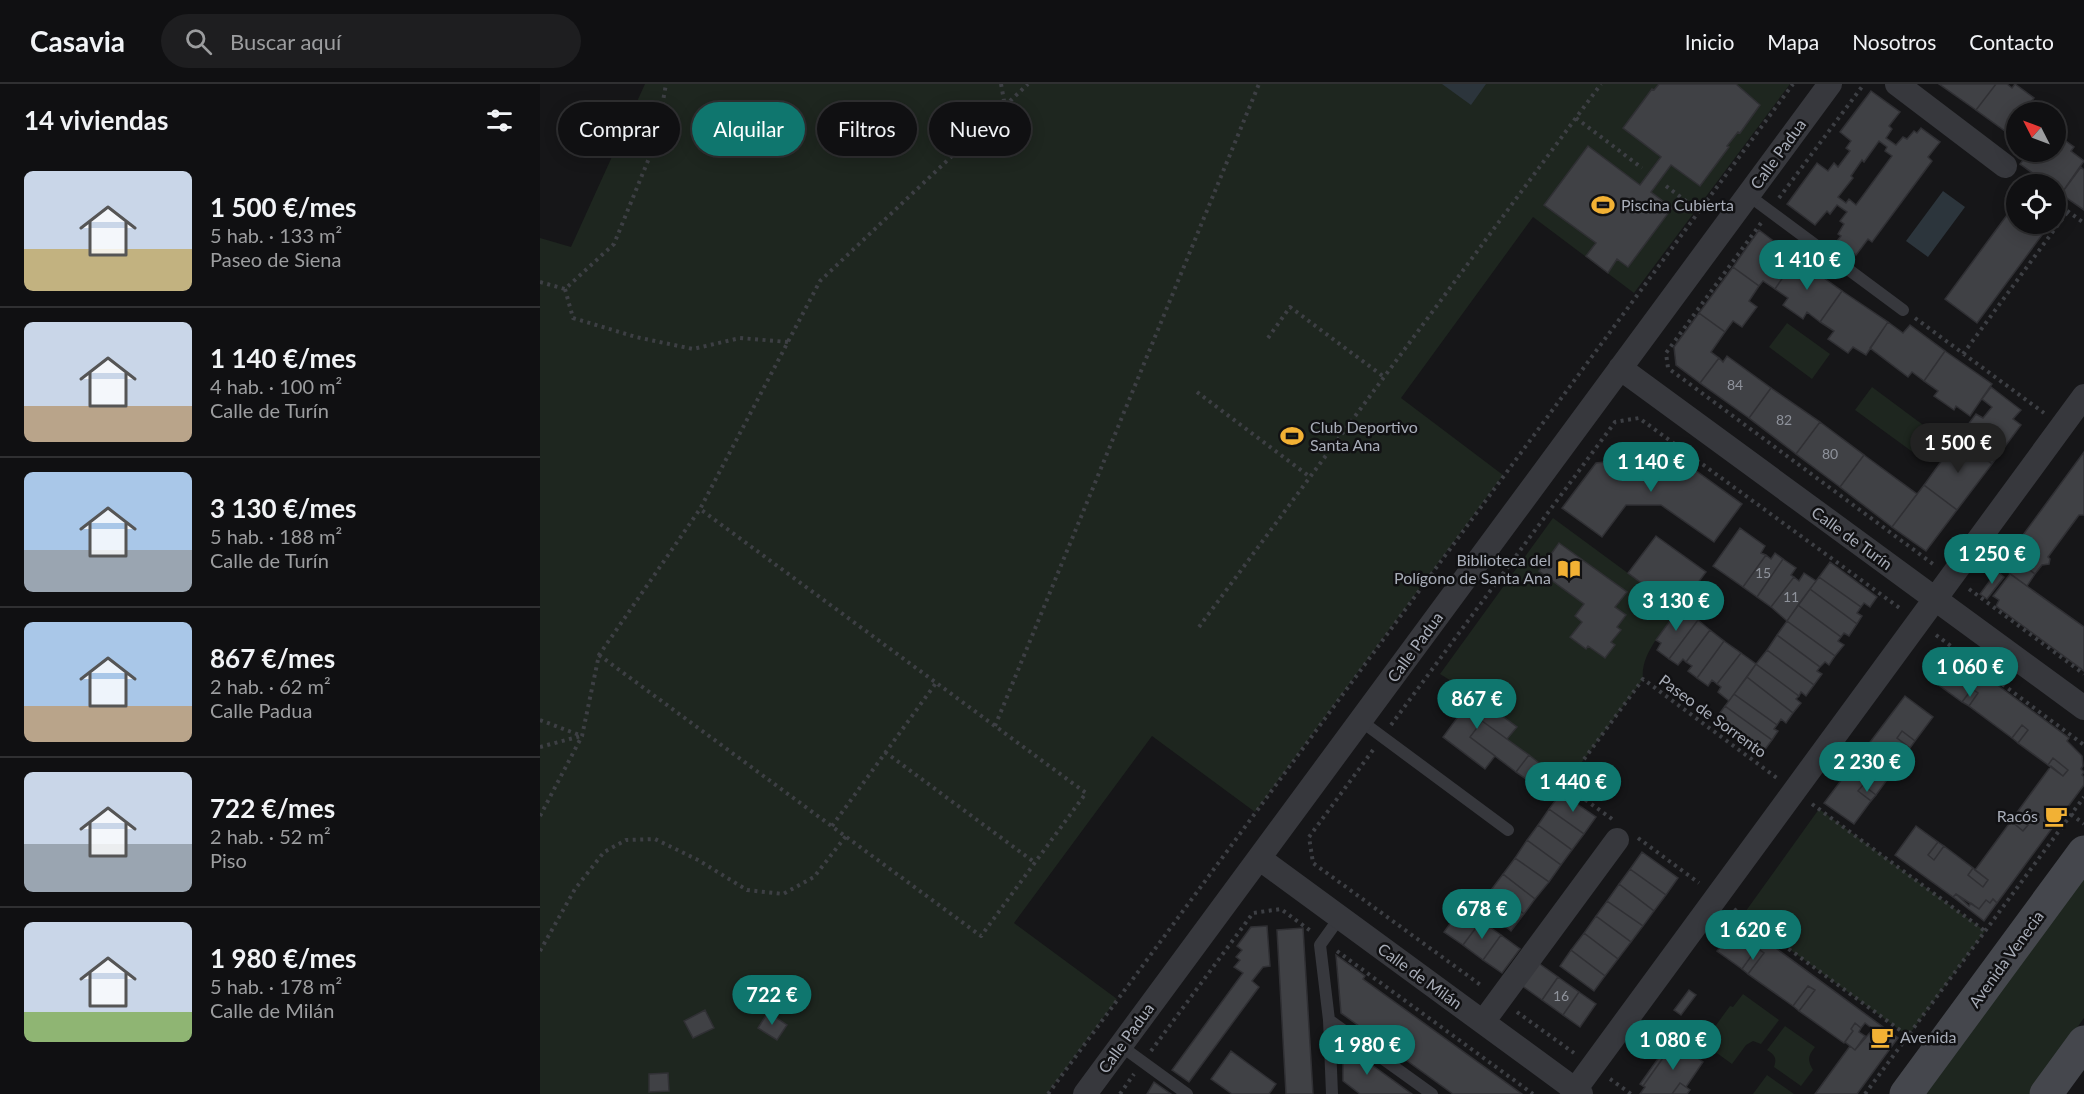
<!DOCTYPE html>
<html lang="es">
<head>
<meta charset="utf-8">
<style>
  body { margin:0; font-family:Lato,sans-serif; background:#1e1e20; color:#f1f3f6; height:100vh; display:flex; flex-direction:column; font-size:22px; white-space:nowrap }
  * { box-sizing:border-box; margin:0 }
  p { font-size:20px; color:#9c9d9f }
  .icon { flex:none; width:33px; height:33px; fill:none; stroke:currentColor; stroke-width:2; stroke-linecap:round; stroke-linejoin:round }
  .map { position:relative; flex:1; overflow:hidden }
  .drawer { display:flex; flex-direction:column; background:#101012; width:540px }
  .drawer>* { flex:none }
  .hud { position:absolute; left:18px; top:18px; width:570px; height:54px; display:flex; gap:12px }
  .needle { width:39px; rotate:312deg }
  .buttons { position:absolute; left:1466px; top:18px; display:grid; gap:12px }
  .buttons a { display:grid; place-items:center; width:60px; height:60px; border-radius:50%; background:#101012; box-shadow:0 3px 15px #0003,0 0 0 2px #303032; font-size:30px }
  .price { position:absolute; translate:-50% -51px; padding:0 14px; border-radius:21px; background:#0f766e; color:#fff; font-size:20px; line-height:39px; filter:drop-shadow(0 2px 3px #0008) }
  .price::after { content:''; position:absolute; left:50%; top:36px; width:18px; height:14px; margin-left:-9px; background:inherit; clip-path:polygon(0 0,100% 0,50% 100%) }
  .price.on { background:#222; color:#fff }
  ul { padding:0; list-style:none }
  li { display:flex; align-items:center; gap:18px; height:150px; padding:0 24px }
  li+li { border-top:2px solid #303032 }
  li span { display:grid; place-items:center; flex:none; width:168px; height:120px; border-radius:9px; color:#555 }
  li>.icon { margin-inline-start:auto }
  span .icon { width:72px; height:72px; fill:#fffc; stroke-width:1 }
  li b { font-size:26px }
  h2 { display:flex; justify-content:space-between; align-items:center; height:72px; padding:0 24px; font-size:26px }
  .tag { padding:0 21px; border-radius:27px; background:#101012; box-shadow:0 3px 15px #0003,0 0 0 2px #303032; font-size:21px; line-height:54px }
  .tag.on { background:#0f766e; color:#fff }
  header { display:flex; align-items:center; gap:36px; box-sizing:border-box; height:84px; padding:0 30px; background:#101012; border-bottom:2px solid #303032 }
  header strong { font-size:28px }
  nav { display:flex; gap:33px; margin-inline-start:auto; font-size:21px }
  .search { width:420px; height:54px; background:#1e1e20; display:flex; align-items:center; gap:15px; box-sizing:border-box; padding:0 21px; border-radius:33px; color:#9c9d9f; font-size:22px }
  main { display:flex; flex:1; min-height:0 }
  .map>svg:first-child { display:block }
  .green { fill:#1e261f }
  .water { fill:#2c353c }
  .building { fill:#404145; stroke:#303034; stroke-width:1.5; fill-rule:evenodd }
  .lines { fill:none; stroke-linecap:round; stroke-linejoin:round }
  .path { stroke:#3d3f44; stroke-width:4; stroke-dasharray:3 4.5; stroke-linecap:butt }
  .lane { stroke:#37383d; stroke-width:12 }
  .street { stroke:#37383d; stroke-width:24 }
  .secondary { stroke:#45474d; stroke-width:33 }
  .labels { text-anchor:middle; stroke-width:5; stroke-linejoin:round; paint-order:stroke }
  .number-label { font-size:14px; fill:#8e929b }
  .street-label { font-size:16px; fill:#a8adb8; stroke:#111113 }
  .poi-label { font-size:16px; fill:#a8adb8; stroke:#111113; text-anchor:start }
</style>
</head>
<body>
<header>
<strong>Casavia</strong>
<div class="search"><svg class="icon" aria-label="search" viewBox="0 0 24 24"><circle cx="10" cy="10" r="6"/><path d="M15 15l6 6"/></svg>Buscar aquí</div>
<nav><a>Inicio</a><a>Mapa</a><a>Nosotros</a><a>Contacto</a></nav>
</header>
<main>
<section class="drawer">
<h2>14 viviendas<svg class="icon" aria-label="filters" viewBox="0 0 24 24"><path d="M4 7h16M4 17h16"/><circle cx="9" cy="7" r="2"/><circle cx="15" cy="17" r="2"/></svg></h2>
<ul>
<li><span style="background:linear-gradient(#c9d6e8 65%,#c2b280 0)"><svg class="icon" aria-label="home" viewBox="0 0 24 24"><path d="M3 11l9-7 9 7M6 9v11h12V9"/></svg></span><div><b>1 500 €/mes</b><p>5 hab. · 133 m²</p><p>Paseo de Siena</p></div></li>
<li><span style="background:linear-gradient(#c9d6e8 70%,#b9a48a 0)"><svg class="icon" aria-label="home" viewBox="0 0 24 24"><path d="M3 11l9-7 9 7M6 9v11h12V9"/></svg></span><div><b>1 140 €/mes</b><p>4 hab. · 100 m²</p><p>Calle de Turín</p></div></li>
<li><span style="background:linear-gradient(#a9c7e8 65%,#9aa5b1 0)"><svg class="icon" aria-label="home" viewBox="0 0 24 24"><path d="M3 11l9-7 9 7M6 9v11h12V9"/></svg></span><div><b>3 130 €/mes</b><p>5 hab. · 188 m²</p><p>Calle de Turín</p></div></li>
<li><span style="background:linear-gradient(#a9c7e8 70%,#b9a48a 0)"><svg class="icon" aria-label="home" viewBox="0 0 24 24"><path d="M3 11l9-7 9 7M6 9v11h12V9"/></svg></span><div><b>867 €/mes</b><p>2 hab. · 62 m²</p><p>Calle Padua</p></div></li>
<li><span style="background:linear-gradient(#c9d6e8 60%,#9aa5b1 0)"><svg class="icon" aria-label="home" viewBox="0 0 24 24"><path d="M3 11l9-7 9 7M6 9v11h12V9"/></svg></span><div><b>722 €/mes</b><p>2 hab. · 52 m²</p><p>Piso</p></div></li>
<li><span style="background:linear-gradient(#c9d6e8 75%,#8fb573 0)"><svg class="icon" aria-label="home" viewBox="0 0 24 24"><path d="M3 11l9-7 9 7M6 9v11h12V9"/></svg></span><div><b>1 980 €/mes</b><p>5 hab. · 178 m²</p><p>Calle de Milán</p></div></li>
</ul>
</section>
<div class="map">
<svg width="1544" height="1010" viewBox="0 0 1544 1010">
  <rect width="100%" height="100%" fill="#161618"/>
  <path class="green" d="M105,0H1250L1094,209L993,133L861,314L963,391L715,728L612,652L474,839L577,915L507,1010H0V154L31,163Z
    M1247,239L1290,270L1272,295L1229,263Z
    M1332,303L1402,355L1385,377L1315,326Z
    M1013,434L1138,526C1124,546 1100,570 1103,595L1025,701L967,655L976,642L934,611L900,590Z
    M1279,725L1445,847L1368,952L1203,831Z
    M1544,791V934L1489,1010H1383Z
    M1203,910L1239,936L1221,960L1213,957L1206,961L1192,980L1163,959L1190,922L1193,923Z
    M1245,942L1275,963C1268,972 1267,976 1273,986L1261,1002L1234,983C1237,974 1235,971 1227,966Z
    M1227,991L1254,1010H1213Z"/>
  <path class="water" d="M902,0H946L931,21Z
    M1403,107L1425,123L1388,173L1366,157Z"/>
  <path class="building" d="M1119,0H1196L1220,21L1200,49L1198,48L1187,62L1189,63L1160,102L1131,81L1111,108L1132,124L1088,183L1077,175L1068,189L1046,172L1056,159L1004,121L1048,62L1100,101L1121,73L1083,44L1112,5L1114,6Z
    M1399,0H1456L1436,26Z
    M1456,0H1467L1472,4L1475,0L1494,14L1491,18L1503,27L1476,28V55L1436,26Z
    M1331,7L1360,28L1349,42L1352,45L1346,54L1356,61L1363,53L1367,55L1374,47L1377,49L1381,44L1400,58L1388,73L1392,77L1332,158L1328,155L1316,171L1297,157L1301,152L1298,150L1304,140L1300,137L1307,128L1297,121L1290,130L1287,127L1275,141L1247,120L1277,79L1288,87L1294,79L1298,83L1310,67L1306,64L1311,57L1300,48ZM1339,57L1347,63L1345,67L1352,72L1316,121L1309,115L1306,119L1298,113L1313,94L1311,92L1322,76L1324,78Z
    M1515,49L1534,63L1531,67L1544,77L1521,110L1515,105V100H1508L1480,80L1484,75L1474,68L1476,65V68H1515Z
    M1541,83L1544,86V126L1521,110Z
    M1473,123L1476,126V140H1495L1505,147L1437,239L1405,215Z
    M1219,146L1256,174L1235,205L1223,197L1219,202L1193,183Z
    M1256,174L1302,207L1280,238L1267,228L1263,235L1243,221L1248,214L1235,205Z
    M1193,183L1219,202L1209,217L1217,223L1202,243L1193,237L1185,248L1159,229Z
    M1302,207L1348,238L1326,271L1313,263L1308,269L1288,255L1294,247L1280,238Z
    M1159,229L1185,248L1171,268L1179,274L1160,299L1136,281L1134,263Z
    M1348,238L1363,249L1370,241L1405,267L1384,297L1372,288L1368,293L1330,264Z
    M1405,267L1452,300L1430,332L1416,322L1414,326L1394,312L1398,307L1384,297Z
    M1187,272L1231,304L1209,334L1160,299L1179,274L1183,278Z
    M1451,303L1481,326L1473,335L1481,341L1452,380L1418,354L1436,330L1443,334L1452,323L1442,315Z
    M1231,304L1280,338L1256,370L1209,334Z
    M1280,338L1324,371L1300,403L1256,370Z
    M1418,354L1452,380L1417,426L1384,401Z
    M1096,367L1105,375L1130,368L1202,420L1174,458L1121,421H1086L1062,453L1022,424L1056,379L1074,377L1081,368Z
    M1544,368V431H1539L1508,473L1510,475L1509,480L1502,481L1495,490L1469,470Z
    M1324,371L1377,410L1352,443L1300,403Z
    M1384,401L1417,426L1386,467L1352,443Z
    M1200,444L1225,462L1221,469L1226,471L1203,503L1173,482Z
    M1116,452L1166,488L1138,526L1088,489Z
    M1019,459L1087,508L1075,523L1086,531L1077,543L1081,546L1071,558L1075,561L1065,574L1048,562L1046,565L1030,553L1042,538L1035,532L1044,520L999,487Z
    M1235,469L1243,475L1217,513L1203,503L1226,471L1231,475Z
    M1469,470L1495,490L1487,502L1460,482Z
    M1243,475L1256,484L1251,491L1254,493L1231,523L1217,513Z
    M1290,478L1337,513L1330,523L1324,519L1321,523L1279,493Z
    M1457,487L1464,493L1447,515L1440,510Z
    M1264,489L1276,497L1247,537L1231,523L1254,493L1259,497Z
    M1470,490L1544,543V587L1456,522L1459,516L1453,512Z
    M1279,493L1321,523L1317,529L1322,532L1317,540L1270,505Z
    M1270,505L1317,540L1309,552L1304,549L1301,553L1258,521Z
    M1258,521L1301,553L1298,557L1304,561L1295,572L1247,537Z
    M1140,523L1158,536L1129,575L1117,566L1121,559L1116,556Z
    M1158,536L1170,546L1146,578L1143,575L1138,581L1129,575Z
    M1247,537L1295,572L1289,581L1285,578L1280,583L1237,551Z
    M1170,546L1184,557L1157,594L1148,587L1152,582L1146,578Z
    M1237,551L1280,583L1277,587L1282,590L1274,601L1227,566Z
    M1184,557L1201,569L1177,600L1172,596L1168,602L1157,594Z
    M1227,566L1274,601L1266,612L1261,608L1259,612L1216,580Z
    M1201,569L1216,580L1189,617L1178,608L1181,603L1177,600Z
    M1421,574L1529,654L1527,657L1542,672L1543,682L1541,685L1544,688L1542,691L1544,693V701L1457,819L1453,815L1450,819L1446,816L1439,825L1416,810L1413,813L1355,771L1376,742L1398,758L1388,771L1394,776L1404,762L1433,784L1428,791L1443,803L1448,796L1435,786L1471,737L1483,747L1488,741L1475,731L1511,682L1523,692L1528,686L1513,674L1508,681L1478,659L1488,646L1482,641L1472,654L1429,622L1438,609L1432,605L1422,618L1400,602Z
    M1216,580L1259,612L1256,615L1261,619L1253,629L1207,593Z
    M1207,593L1253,629L1246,639L1241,635L1237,641L1194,610Z
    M1432,605L1438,609L1429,622L1422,618Z
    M1194,610L1237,641L1234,645L1238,647L1232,656L1185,622Z
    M934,611L977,643L967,655L942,637L930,653L955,672L945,685L903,653Z
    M1365,612L1393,633L1375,657L1362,647L1357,654L1370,664L1336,711L1323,701L1318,707L1331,717L1314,740L1284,719Z
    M1185,622L1232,656L1223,668L1219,664L1215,669L1173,638Z
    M942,637L989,671L976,688L930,653Z
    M1482,641L1488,646L1478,659L1472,654Z
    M1362,647L1375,657L1370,664L1357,654Z
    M989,671L1008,686L996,702L976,688Z
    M1513,674L1528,686L1523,692L1508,681Z
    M1323,701L1336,711L1331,717L1318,707Z
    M1021,709L1056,733L1044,750L1009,725Z
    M1009,725L1044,750L1032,766L998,741Z
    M1475,731L1488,741L1483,747L1471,737Z
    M998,741L1032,766L1021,781L987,756Z
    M987,756L1021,781L1009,798L975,774Z
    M1398,758L1404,762L1394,776L1388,771Z
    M1102,768L1138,794L1126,811L1090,785Z
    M975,774L1009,798L995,815L963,790Z
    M1433,784L1448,796L1443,803L1428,791Z
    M1090,785L1126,811L1114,827L1079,800Z
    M963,790L995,815L984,830L951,806Z
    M1079,800L1114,827L1103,842L1067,817Z
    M951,806L984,830L971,847L939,822Z
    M1416,810L1429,822L1431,819L1439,825L1446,816L1450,819L1453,815L1457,819L1444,837L1413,813Z
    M1067,817L1103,842L1091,858L1056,832Z
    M922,823L941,837L923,861L904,848Z
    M1056,832L1091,858L1078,875L1044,849Z
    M941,837L961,851L943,876L923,861Z
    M1199,837L1358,954L1317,1010H1275L1310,962L1315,966L1333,945L1325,939L1321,944L1315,939L1311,945L1313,947L1304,959L1259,927L1275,906L1268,902L1253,922L1208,890L1224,869L1217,864L1202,885L1177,867Z
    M727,842L730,882L723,883L712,897L719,903L649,998L632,986L703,889L694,883L700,876L696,873L702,866L697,862L711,843Z
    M763,844L773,1010H746L737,846Z
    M1044,849L1078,875L1065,892L1031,866Z
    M961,851L980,865L962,889L943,876Z
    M1217,864L1224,869L1208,890L1202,885Z
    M1031,866L1065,892L1054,907L1020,882Z
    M796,871L825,892L823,895L982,1010H913L801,929Z
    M997,878L1018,893L1002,916L981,901Z
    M1018,893L1039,908L1023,931L1002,916Z
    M1268,902L1275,906L1259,927L1253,922Z
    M1149,906L1156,911L1141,931L1134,926Z
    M1039,908L1056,920L1040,943L1023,931Z
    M165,926L174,944L153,954L144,937Z
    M228,928L247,941L237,956L218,944Z
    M1315,939L1321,944L1319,948L1325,952L1315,966L1305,958L1313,947L1311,945Z
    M1135,957L1163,978L1146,1003L1140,999L1132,1010H1100L1105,1003L1103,1002Z
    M803,960L872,1010H820L803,997Z
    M1127,962L1130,964L1103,1002L1100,1000Z
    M691,967L736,1000L729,1010H692L671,995Z
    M128,989L129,1007L109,1008V990Z
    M614,998L631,1010H607Z
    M1140,999L1150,1006L1147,1010H1132Z"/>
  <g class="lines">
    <path class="path" d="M461,0L465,22
      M1036,34L1102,84
      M1482,94L1491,100
      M1126,102L1159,127
      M1239,114L1324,0
      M1515,118L1544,139
      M1221,139L1126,269L1128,284L1393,480
      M0,198L25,205L74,160L116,57L126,0
      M25,205L33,234L96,253L153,265L200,254L248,258
      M1375,234L1504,329
      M728,254L750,223L844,293
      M1423,270L1528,127
      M657,308L770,393
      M1429,505L1544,590
      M659,543L1061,0
      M1396,551L1544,661
      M59,571L441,852L546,709L160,425
      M0,636L42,652
      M851,641L1075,338L1099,334L1361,525
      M455,642L719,0
      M0,663L41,652
      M833,666L769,753L773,779L942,902
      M345,668L494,778
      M1272,720L1445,847
      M1531,730L1544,740
      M0,732L42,652L59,571L160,425L280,197L488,0
      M1072,735L1025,701L1103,595L1237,694
      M292,742L396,599
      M1098,754L1159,799
      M1194,825L1368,952
      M0,867L35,805L64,768L86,756L115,755L158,776L207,806L243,810L274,793L306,752
      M797,867L993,1010
      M977,928L1034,969
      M611,967L713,829L741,825L772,848
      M1070,995L1091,1010
      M508,1010L1253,0
      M580,1010L594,990
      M1325,1010L1544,713"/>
    <path class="lane" d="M1208,111L1363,226
      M821,637L968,746
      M789,936L892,1010
      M581,962L647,1010
      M792,1010L789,936L780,861L800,833"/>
    <path class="street" d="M1357,0L1465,82
      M1080,284L1544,624
      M719,774L1041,1010
      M943,938L1077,756
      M545,1010L1290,0
      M1032,1010L1544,312"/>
    <path class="secondary" d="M1366,1010L1544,768
      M1506,1010L1544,958"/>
  </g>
  <defs>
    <g id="stadium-bare" transform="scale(1.8)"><path d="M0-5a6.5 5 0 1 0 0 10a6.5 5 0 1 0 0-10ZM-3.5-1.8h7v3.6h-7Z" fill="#f2b134" stroke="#111113" stroke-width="2.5" paint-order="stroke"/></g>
    <g id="library-bare" transform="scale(1.8)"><path d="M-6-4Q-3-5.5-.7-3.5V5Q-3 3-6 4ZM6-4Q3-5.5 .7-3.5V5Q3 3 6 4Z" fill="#f2b134" stroke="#111113" stroke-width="2.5" paint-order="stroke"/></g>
    <g id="cafe-bare" transform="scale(1.8)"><path d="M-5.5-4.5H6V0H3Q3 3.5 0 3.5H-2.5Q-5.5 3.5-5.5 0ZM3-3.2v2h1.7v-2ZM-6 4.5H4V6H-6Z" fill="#f2b134" stroke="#111113" stroke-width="2.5" paint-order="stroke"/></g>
  </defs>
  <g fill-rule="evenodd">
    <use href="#stadium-bare" x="1063" y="121"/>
    <use href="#stadium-bare" x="752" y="352"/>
    <use href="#library-bare" x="1029" y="485"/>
    <use href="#cafe-bare" x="1516" y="732"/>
    <use href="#cafe-bare" x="1342" y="953"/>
  </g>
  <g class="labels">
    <g class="number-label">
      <text x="1195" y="306">84</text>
      <text x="1244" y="341">82</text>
      <text x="1290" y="375">80</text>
      <text x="1223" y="494">15</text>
      <text x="1251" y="518">11</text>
      <text x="1021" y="917">16</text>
    </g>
    <g class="street-label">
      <text transform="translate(1238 70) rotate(-54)" y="6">Calle Padua</text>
      <text transform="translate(1312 454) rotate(36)" y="6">Calle de Turín</text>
      <text transform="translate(875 563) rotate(-54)" y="6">Calle Padua</text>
      <text transform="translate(1173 632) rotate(36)" y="6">Paseo de Sorrento</text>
      <text transform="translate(1466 875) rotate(-54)" y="6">Avenida Venecia</text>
      <text transform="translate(880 892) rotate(36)" y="6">Calle de Milán</text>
      <text transform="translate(586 954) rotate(-54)" y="6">Calle Padua</text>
    </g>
    <g class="poi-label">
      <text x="1081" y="127">Piscina Cubierta</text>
      <text x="770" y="349">Club Deportivo<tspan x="770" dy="18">Santa Ana</tspan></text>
      <text x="1011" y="482" text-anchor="end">Biblioteca del<tspan x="1011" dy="18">Polígono de Santa Ana</tspan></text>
      <text x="1498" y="738" text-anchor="end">Racós</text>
      <text x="1360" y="959">Avenida</text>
    </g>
  </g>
</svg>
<div class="buttons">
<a><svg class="needle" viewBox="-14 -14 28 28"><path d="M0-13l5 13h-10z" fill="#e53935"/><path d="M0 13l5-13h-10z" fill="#9c9d9f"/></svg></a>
<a><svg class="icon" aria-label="locate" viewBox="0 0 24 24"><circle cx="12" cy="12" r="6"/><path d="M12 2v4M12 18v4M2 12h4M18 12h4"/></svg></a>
</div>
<b class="price" style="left:1267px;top:207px">1 410 €</b>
<b class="price on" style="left:1418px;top:390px">1 500 €</b>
<b class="price" style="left:1111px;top:409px">1 140 €</b>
<b class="price" style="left:1452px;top:501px">1 250 €</b>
<b class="price" style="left:1136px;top:548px">3 130 €</b>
<b class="price" style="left:1430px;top:614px">1 060 €</b>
<b class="price" style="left:937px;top:646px">867 €</b>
<b class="price" style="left:1327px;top:709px">2 230 €</b>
<b class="price" style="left:1033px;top:729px">1 440 €</b>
<b class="price" style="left:942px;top:856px">678 €</b>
<b class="price" style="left:1213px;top:877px">1 620 €</b>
<b class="price" style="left:232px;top:942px">722 €</b>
<b class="price" style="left:1133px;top:987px">1 080 €</b>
<b class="price" style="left:827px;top:992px">1 980 €</b>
<div class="hud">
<a class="tag">Comprar</a>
<a class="tag on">Alquilar</a>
<a class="tag">Filtros</a>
<a class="tag">Nuevo</a>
</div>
</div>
</main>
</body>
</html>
